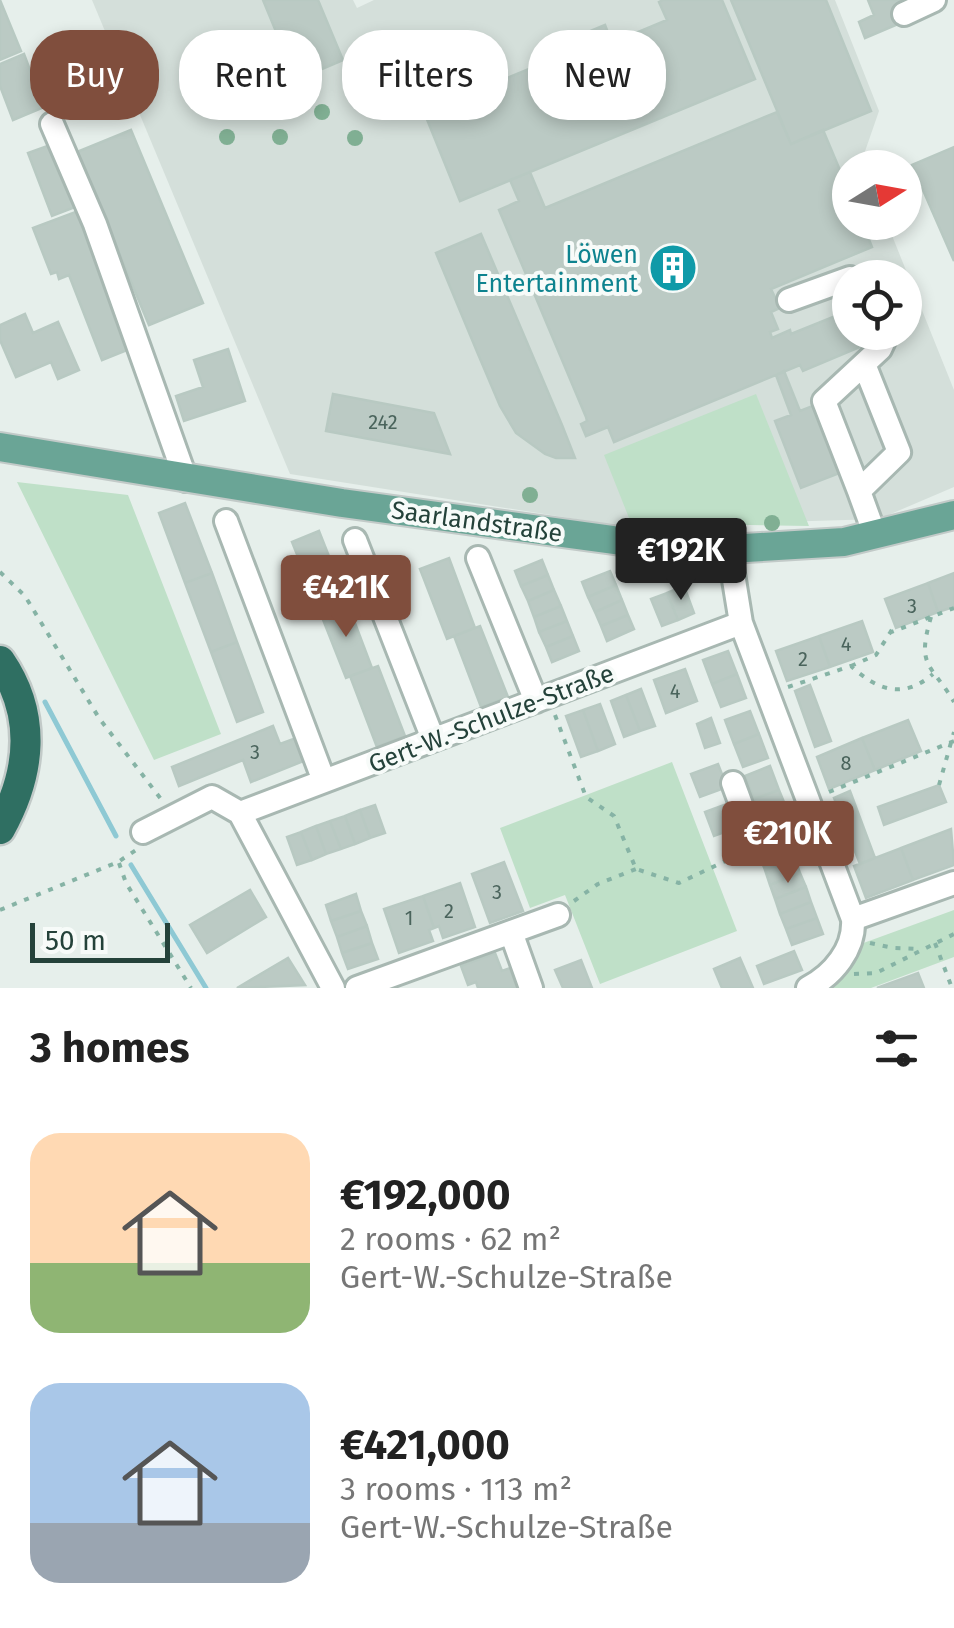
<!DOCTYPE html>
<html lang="en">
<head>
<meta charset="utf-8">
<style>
  body { margin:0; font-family:"Fira Sans",sans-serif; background:#f6f6f6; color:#222; height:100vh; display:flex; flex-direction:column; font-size:38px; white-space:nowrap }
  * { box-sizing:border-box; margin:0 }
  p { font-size:32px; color:#767676 }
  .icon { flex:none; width:55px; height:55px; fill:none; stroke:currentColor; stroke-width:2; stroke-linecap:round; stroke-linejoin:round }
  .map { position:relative; height:988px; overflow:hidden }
  .panel { display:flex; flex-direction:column; background:#fff; flex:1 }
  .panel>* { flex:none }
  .banner { position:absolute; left:30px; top:30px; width:895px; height:90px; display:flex; gap:20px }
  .needle { width:65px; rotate:79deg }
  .fabs { position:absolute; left:832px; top:150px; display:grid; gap:20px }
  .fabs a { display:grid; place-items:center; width:90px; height:90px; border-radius:50%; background:#fff; box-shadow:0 5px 15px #0003; font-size:50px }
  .scale { position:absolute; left:30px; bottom:25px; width:140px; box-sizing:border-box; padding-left:10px; border:5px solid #24423a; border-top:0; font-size:28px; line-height:35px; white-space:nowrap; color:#24423a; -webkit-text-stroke:8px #f7fbf9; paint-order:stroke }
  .price { position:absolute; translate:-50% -85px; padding:0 22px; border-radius:10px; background:#804e3d; color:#fff; font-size:32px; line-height:65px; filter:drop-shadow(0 2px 5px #0008) }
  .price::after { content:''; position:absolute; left:50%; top:60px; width:30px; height:22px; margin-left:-15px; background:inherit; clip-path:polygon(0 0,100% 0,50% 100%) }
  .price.on { background:#222; color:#fff }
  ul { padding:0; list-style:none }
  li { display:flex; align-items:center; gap:30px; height:250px; padding:0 30px }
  li span { display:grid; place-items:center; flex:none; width:280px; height:200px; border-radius:30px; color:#555 }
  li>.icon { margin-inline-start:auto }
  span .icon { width:120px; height:120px; fill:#fffc; stroke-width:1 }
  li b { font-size:42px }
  h2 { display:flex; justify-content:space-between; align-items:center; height:120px; padding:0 30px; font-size:42px }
  .chip { padding:0 35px; border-radius:40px; background:#fff; box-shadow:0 5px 15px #0003; font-size:35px; line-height:90px }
  .chip.on { background:#804e3d; color:#fff }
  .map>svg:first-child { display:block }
  .built { fill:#d4dfda; fill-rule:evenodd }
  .green { fill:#bfe0c8 }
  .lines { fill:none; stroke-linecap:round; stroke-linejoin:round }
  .stream { stroke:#8ec9d4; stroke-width:5 }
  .building { fill:#bbcac4; stroke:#b8c9c2; stroke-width:2.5 }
  .minor-casing { stroke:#a8b8b2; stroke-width:28 }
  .major-casing { stroke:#c2cac8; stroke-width:32 }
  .highway-casing { stroke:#c2cac8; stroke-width:35 }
  .path { stroke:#86b3a5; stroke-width:4; stroke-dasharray:5 8; stroke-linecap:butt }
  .minor { stroke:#fff; stroke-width:22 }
  .major { stroke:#6aa596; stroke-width:28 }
  .highway { stroke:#2f6f62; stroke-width:30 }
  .tree { fill:#80af93 }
  .labels { text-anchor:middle; stroke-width:8; stroke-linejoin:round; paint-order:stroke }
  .number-label { font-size:20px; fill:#4a645c }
  .culture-label { font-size:25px; fill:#0d838f; stroke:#f7fbf9; text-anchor:end }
  .street-label { font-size:25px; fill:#24423a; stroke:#f7fbf9 }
</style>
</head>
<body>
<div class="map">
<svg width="954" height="988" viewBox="0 0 954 988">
  <rect width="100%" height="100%" fill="#e6efeb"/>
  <path class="built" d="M92,0H353L357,8L374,0H835L879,111L862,160L865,167L850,168V222L887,223L954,390V487L879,519L649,526L601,523L290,474ZM850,278H905V332H850Z"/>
  <path class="green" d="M756,394L809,526L631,523L604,455Z
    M17,482L128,495L221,734L154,760Z
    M672,762L737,931L600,984L565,895L530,908L500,828Z
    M954,910V957L871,988H829L848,969L858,945Z"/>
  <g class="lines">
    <path class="stream" d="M45,702L116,836
      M131,865L206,988"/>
  </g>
  <path class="building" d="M0,0L21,51L0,60Z
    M263,0H318L343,60L296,80Z
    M663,0H722L755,79L460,201L424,112L573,51L569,40L605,25L612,43L667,20L659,2Z
    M731,0H826L871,111L791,144Z
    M868,0H908L910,5L893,12L898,24L865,38L859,22L874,15Z
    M24,54L44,107L13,120L0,86V64Z
    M777,112L791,144L823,130L850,194V222H862L872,247L771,289L780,308L771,312L778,329L770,332L772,338L790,330L791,334L850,310V332H878L881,338L803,371L800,365L614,442L608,427L586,436L581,424L587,421L586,417L499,210L519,201L510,180L530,172L545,208Z
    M131,130L203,303L149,325L77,152Z
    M50,145L75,207L52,216L28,153Z
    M954,147V261L912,165Z
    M78,211L132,348L102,360L69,275L59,279L57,272L51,274L33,228Z
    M481,234L562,425L575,458H556L545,454L516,433L500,406L478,354L436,253Z
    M25,314L33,333L58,322L79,370L58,379L51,362L16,377L0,340V325Z
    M228,349L245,401L184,421L176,396L203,387L194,360Z
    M784,371L800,411L815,405L842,472L801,488L775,421L791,415L776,375Z
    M333,394L434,413L450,454L326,431Z
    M185,503L212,573L185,583L159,513Z
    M319,531L347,602L320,612L292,542Z
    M449,558L475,628L447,639L420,569Z
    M542,560L548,575L521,586L515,571Z
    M610,571L616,585L588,597L582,582Z
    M212,573L237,642L211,652L185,583Z
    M954,573V607L938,612L928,583Z
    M548,575L554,590L528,601L521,586Z
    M928,583L938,612L896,628L885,599Z
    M616,585L622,600L595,612L588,597Z
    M684,586L694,613L678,620L667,593Z
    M554,590L561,606L534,617L528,601Z
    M667,593L678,620L662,626L651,599Z
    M622,600L628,615L601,626L595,612Z
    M347,602L372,668L346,678L320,612Z
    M561,606L567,621L539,632L534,617Z
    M628,615L634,629L607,641L601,626Z
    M567,621L573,636L546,647L539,632Z
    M862,621L873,652L830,667L819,636Z
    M480,626L508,697L481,707L454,636Z
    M573,636L579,651L552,662L546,647Z
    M819,636L830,667L787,681L776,651Z
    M237,642L263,712L237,722L211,652Z
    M728,651L737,674L712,684L703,660Z
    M378,666L405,736L377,747L350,676Z
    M685,669L697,701L666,713L654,680Z
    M737,674L746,698L721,707L712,684Z
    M810,685L831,741L815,747L795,691Z
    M641,689L655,726L640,731L626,695Z
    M626,695L640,731L624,737L611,701Z
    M600,704L615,744L598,751L583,710Z
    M583,710L598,751L581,757L566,716Z
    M750,711L759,734L734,744L725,720Z
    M711,718L720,743L705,748L697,724Z
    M908,720L921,751L875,770L862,738Z
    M273,726L280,744L296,738L306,760L251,782L243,760L179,786L172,767Z
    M759,734L768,758L743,767L734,744Z
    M862,738L875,770L829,789L817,757Z
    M718,764L727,787L700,797L691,774Z
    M770,766L779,790L754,799L745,776Z
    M939,785L946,802L884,825L878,807Z
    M779,790L786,807L760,817L754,799Z
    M850,791L875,858L860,864L834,798Z
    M732,802L741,826L714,836L705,812Z
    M375,805L385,833L370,838L360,810Z
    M360,810L370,838L355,844L345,816Z
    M345,816L355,844L341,849L330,821Z
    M330,821L341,849L326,854L316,826Z
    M316,826L326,854L312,860L301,832Z
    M951,829L954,865L913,880L901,848Z
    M301,832L312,860L297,865L287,837Z
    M789,844L795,859L765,870L759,855Z
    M901,848L913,880L866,898L854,866Z
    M795,859L800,873L770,885L765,870Z
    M504,862L523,911L490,923L472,874Z
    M800,873L806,887L775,899L770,885Z
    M460,883L475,927L443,938L439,926L434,928L423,896Z
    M806,887L811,902L780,914L775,899Z
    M250,890L266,917L207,953L190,925Z
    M356,894L361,911L331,921L326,905Z
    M423,896L434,928L429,930L433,941L399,953L384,909Z
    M811,902L817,918L786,929L780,914Z
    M361,911L367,926L337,937L331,921Z
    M817,918L823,934L792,945L786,929Z
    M367,926L372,943L342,953L337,937Z
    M372,943L378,959L348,969L342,953Z
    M794,951L802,970L764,984L757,966Z
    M495,953L502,971L510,968L517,988H478L476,982L468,985L461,966Z
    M288,958L305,985L237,988Z
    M740,958L753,988H722L714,969Z
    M581,960L592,988H563L555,970Z
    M918,973L924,988H877Z"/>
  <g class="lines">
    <g class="minor-casing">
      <path id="minor" d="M904,14L934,0
        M52,124L95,224L186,480
        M789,300L850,278
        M864,364L899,452L859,491L824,401L880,349L888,332
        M859,491L875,535
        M226,521L324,781
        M355,540L433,739
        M729,549L741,623L853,919L954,883
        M478,558L536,701
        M733,783L754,840L813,818
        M240,813L741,623
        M240,813L333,988
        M143,832L212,797L240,813
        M511,932L531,988
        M357,988L558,915
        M808,988C833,975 855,949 853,919"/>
    </g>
    <g class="major-casing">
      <path id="major" d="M0,447L342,503L621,541L729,549L844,542L954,515"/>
    </g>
    <g class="highway-casing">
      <path id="highway" d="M0,661C37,715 31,773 0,829"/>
    </g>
    <path class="path" d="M0,572L25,596L99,718L161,799
      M931,617C916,668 931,663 954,702
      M889,633L954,608
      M851,666L876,655L893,628
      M788,687L851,666C877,690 903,700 933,674
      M555,715L586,797L614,816L636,869L679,883L738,855
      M939,785L954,732
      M829,792L954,741
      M119,863L126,883L191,988
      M574,901L598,884L636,869
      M0,910L118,862L136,850
      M870,943L893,948L920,949
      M935,943L952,988
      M854,974L876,973L954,934"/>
    <use href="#minor" class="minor"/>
    <use href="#major" class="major"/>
    <use href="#highway" class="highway"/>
  </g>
  <g class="tree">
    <circle cx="322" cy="112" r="8"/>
    <circle cx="227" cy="137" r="8"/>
    <circle cx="280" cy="137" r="8"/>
    <circle cx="355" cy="138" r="8"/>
    <circle cx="530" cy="495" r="8"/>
    <circle cx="772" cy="523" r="8"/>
  </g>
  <defs>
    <g id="building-disc" transform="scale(2.5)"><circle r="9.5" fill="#0f9aa8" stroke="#f7fbf9"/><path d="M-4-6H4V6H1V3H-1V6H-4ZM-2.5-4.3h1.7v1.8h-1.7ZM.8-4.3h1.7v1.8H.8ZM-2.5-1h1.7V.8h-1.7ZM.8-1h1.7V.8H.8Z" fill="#fff"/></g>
  </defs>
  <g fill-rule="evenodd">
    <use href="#building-disc" x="673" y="268"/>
  </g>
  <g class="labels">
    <g class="number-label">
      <text x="383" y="429">242</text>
      <text x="912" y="613">3</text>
      <text x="846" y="651">4</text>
      <text x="803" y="666">2</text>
      <text x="675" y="698">4</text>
      <text x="255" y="759">3</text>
      <text x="846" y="770">8</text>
      <text x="497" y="899">3</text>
      <text x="449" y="918">2</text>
      <text x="409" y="925">1</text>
    </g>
    <g class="culture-label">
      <text x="638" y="263">Löwen<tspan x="638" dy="29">Entertainment</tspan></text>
    </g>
    <g class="street-label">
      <text transform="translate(477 521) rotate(8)" y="9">Saarlandstraße</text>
      <text transform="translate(491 718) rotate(-21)" y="9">Gert-W.-Schulze-Straße</text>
    </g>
  </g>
</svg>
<div class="fabs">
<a><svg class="needle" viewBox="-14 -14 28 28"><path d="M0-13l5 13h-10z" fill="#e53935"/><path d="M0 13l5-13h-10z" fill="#767676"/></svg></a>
<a><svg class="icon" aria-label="locate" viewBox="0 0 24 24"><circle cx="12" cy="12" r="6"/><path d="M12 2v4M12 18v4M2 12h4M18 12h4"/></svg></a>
</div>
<div class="scale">50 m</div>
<b class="price on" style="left:681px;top:603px">€192K</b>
<b class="price" style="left:346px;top:640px">€421K</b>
<b class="price" style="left:788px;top:886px">€210K</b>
<div class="banner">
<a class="chip on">Buy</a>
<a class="chip">Rent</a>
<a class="chip">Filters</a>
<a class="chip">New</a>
</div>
</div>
<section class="panel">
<h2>3 homes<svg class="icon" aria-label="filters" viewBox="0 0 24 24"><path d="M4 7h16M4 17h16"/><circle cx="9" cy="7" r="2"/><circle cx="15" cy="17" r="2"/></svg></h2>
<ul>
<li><span style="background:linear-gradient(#ffd9b3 65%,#8fb573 0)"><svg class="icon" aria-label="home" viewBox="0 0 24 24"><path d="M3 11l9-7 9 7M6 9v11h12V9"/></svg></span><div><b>€192,000</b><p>2 rooms · 62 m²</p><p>Gert-W.-Schulze-Straße</p></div></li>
<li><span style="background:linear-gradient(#a9c7e8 70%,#9aa5b1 0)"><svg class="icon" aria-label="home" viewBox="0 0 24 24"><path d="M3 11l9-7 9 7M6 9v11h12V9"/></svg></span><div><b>€421,000</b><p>3 rooms · 113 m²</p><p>Gert-W.-Schulze-Straße</p></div></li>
</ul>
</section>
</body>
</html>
